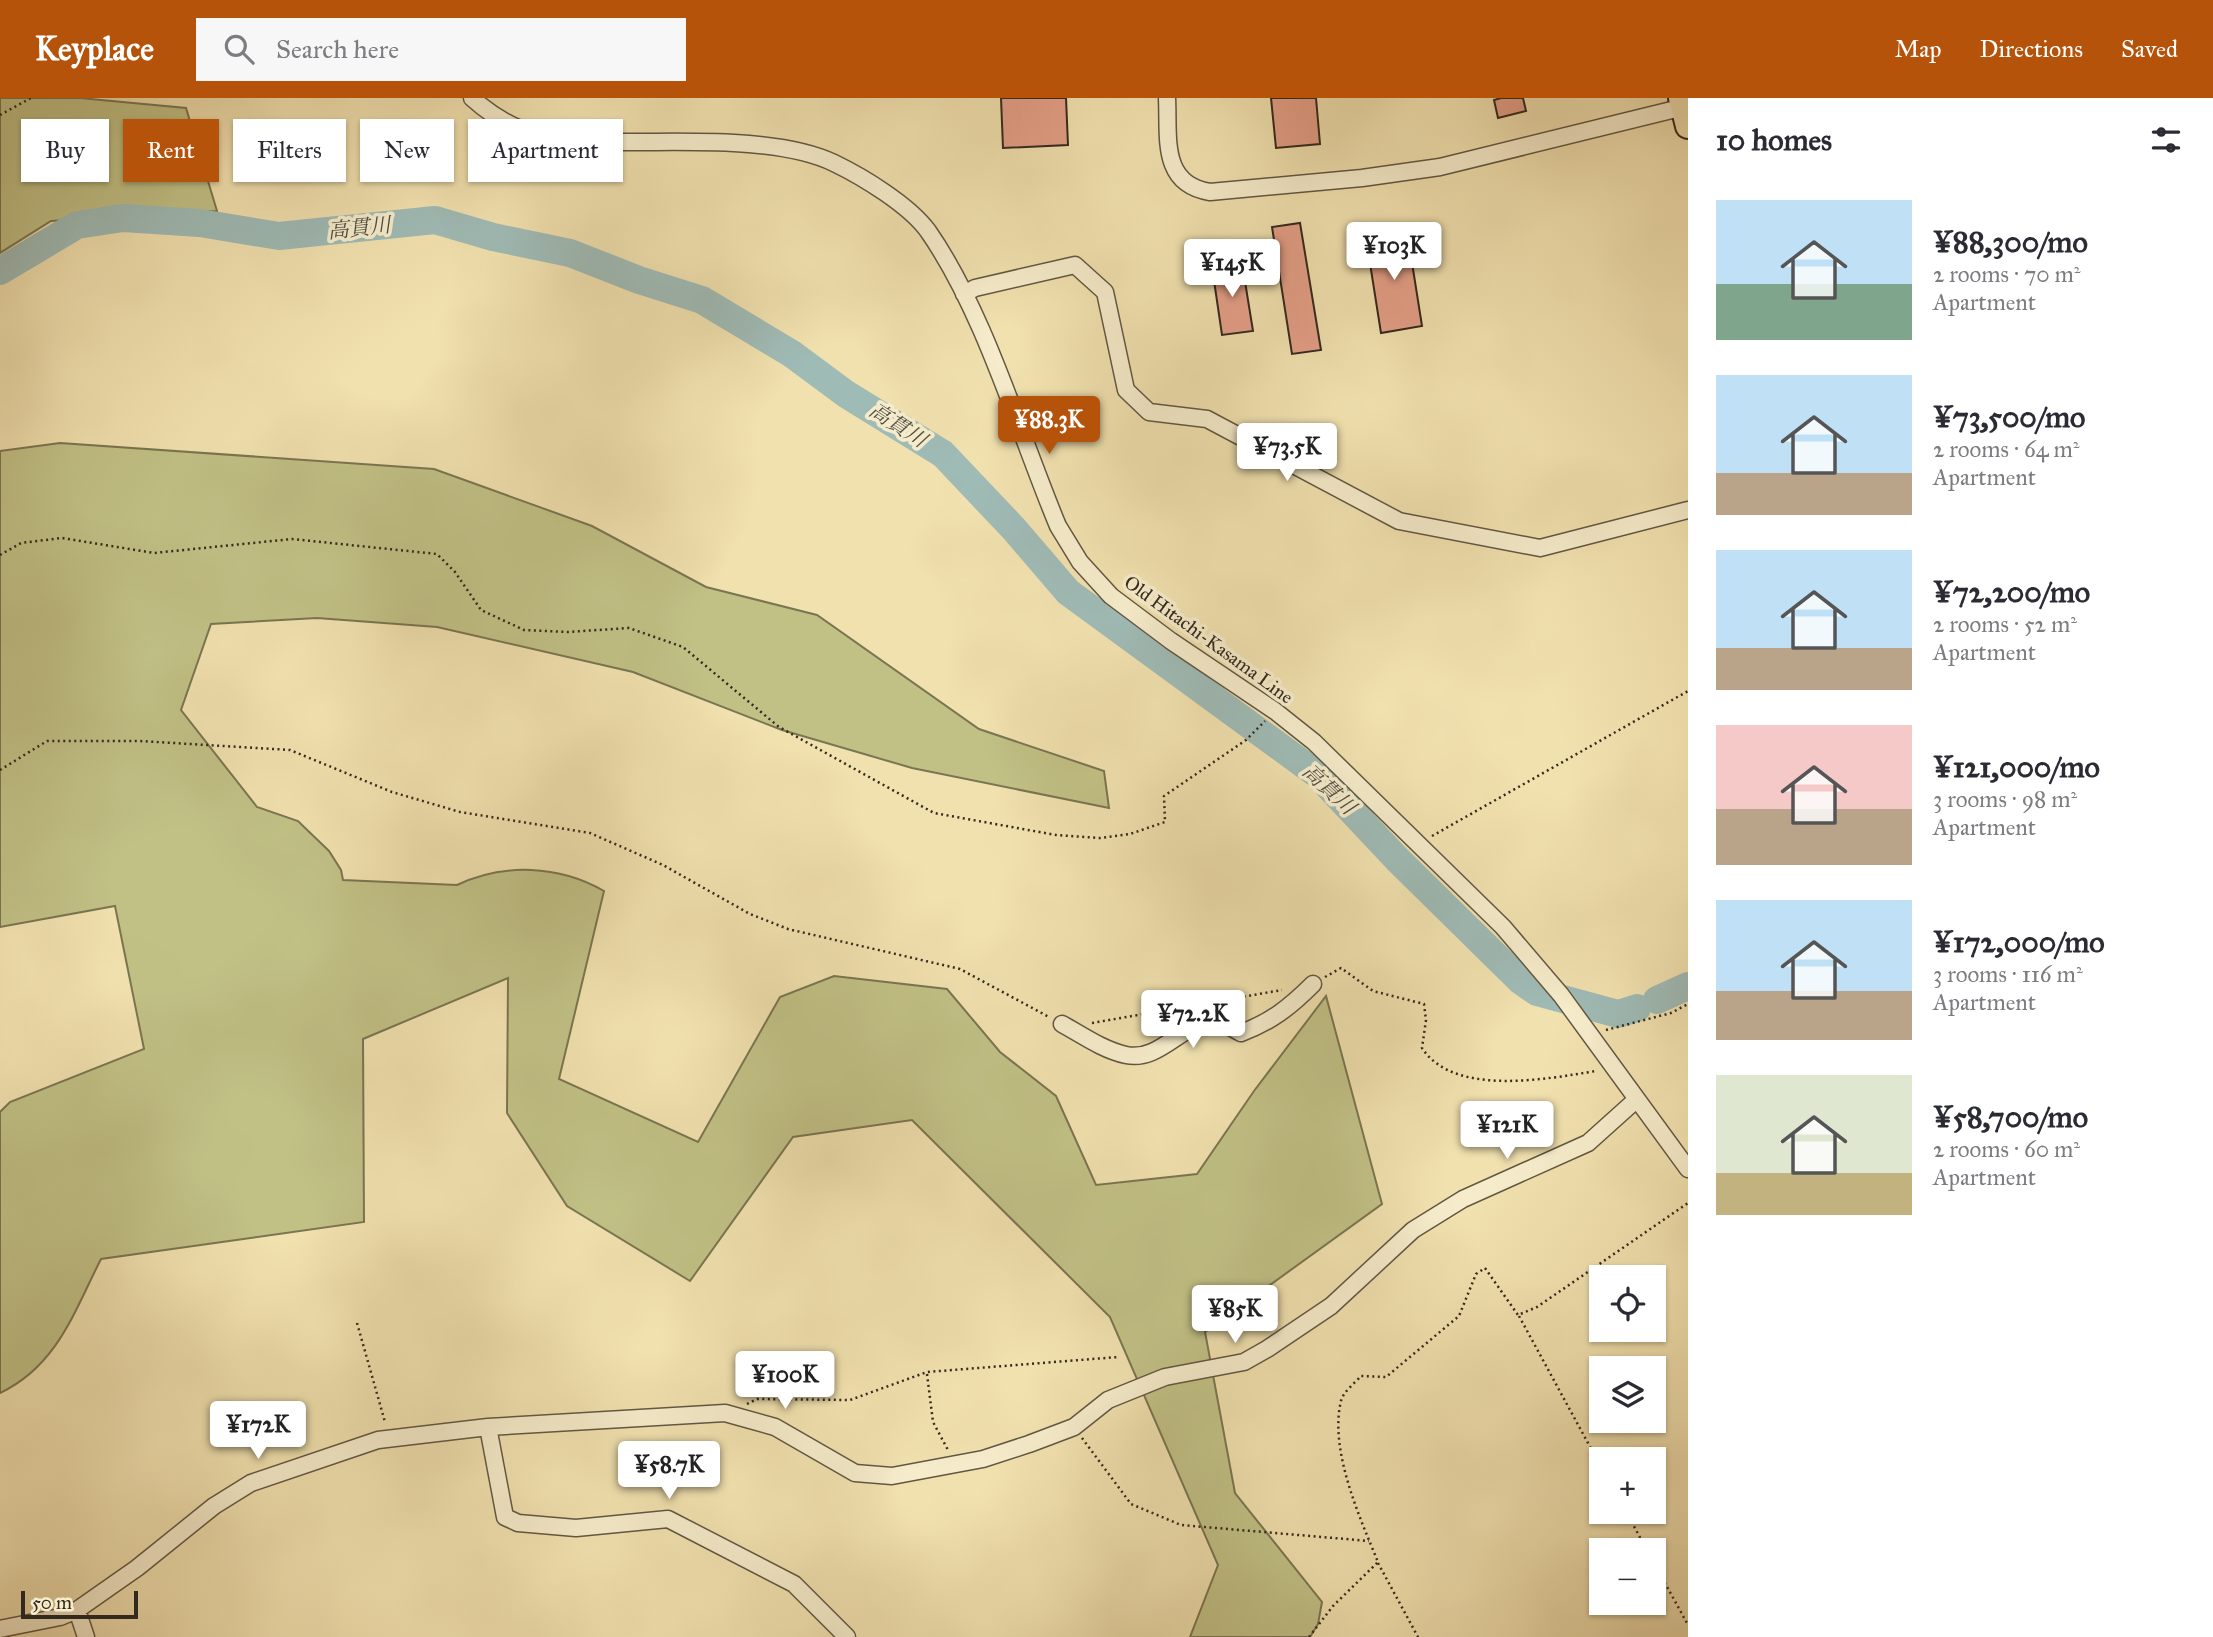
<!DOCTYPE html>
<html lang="en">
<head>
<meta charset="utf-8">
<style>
  body { margin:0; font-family:"IM FELL Great Primer","Noto Serif JP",serif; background:#f7f7f7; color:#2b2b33; height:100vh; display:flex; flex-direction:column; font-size:26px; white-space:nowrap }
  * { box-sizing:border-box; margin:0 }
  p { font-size:23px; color:#7c7c81 }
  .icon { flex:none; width:38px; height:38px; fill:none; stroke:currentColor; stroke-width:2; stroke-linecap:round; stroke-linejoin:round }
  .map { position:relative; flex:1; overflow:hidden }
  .side { display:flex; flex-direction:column; background:#fff; width:525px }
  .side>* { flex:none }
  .hud { position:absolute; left:21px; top:21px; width:665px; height:63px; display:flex; gap:14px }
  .controls { position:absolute; left:1589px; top:1167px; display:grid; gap:14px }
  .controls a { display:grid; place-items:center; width:77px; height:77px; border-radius:0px; background:#fff; box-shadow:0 2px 5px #0004; font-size:35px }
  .scale { position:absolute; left:21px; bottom:18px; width:117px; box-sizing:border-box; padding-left:7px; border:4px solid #33291e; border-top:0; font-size:19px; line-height:24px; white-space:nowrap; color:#33291e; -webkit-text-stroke:5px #f6eccb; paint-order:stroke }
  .price { position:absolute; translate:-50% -60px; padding:0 16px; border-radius:7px; background:#fff; color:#222; font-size:23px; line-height:46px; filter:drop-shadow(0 2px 4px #0008) }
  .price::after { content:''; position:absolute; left:50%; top:42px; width:21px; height:16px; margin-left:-10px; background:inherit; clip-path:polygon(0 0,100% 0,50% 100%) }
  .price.active { background:#b45309; color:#fff }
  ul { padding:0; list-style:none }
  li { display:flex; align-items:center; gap:21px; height:175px; padding:0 28px }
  li span { display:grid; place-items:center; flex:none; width:196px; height:140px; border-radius:0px; color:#555 }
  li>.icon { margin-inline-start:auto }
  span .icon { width:84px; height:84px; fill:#fffc; stroke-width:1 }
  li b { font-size:30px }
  h2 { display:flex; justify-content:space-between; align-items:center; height:84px; padding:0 28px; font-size:30px }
  .pill { padding:0 24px; border-radius:0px; background:#fff; box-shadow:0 2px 5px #0004; font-size:24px; line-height:63px }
  .pill.active { background:#b45309; color:#fff }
  header { display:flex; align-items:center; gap:42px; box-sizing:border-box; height:98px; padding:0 35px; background:#b45309; color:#fff }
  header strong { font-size:33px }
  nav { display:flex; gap:38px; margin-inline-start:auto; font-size:24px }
  .search { width:490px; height:63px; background:#f7f7f7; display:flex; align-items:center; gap:18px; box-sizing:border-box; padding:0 24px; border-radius:0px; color:#7c7c81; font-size:26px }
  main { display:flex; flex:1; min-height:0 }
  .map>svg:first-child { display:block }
  .green { fill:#c1c186; stroke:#7a7552; stroke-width:2 }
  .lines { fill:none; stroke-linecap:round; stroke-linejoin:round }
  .river { stroke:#9fbbb6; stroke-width:28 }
  .building { fill:#e49f87; stroke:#33291e; stroke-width:2 }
  .minor-casing { stroke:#625742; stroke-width:19 }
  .highway-casing { stroke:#33291e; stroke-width:28 }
  .path { stroke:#33291e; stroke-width:2.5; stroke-dasharray:2 3.5; stroke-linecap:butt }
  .minor { stroke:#f6eccb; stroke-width:16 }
  .highway { stroke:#f1e1af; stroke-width:24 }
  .labels { text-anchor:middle; stroke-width:7; stroke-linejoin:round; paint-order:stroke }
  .street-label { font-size:19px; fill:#33291e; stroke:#f6eccb }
  .water-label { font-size:21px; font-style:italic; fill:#4e4e44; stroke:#f6eccb }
</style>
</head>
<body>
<header>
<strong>Keyplace</strong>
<div class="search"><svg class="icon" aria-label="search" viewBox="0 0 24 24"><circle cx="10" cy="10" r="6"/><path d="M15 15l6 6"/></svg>Search here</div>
<nav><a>Map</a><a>Directions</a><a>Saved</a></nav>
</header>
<main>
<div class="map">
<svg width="1688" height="1539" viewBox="0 0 1688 1539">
  <rect width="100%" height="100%" fill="#f1e1af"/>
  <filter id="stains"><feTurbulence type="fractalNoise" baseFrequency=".00286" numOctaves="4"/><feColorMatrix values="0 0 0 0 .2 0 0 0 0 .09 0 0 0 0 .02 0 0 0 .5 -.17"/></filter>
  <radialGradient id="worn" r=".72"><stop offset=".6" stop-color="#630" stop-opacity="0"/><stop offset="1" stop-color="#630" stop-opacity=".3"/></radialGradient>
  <path class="green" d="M0,0H80L186,10L217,113L51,123L0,155Z
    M60,345L434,371L592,428L706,489L817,517L979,631L1104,673L1109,710L912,670L782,632L633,574L437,529L317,520L211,526L181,612L257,709L298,723L329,753L341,772L343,782L457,787C503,765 559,767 604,793L559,981L698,1044L780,899L834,878L947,891L1000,954L1056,998L1096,1087L1197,1076L1254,993L1326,898L1382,1106L1205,1234L1235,1395L1322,1504L1318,1526L1310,1539H1190L1218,1467L1110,1219L912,1022L793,1039L690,1183L567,1108L507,1015L508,880L363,941L364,1124L101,1161C74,1214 57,1268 0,1295V1014L10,1004L144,951L115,808L0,829V353Z"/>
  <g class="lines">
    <path class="river" d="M0,173L77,127L123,120L200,125L279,138L435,122L493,139L570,155L639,182L702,202L792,256L846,296L943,356L1014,431L1068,494L1317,676L1397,761L1521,883L1537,894L1618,916L1637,910
      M1657,902L1688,888"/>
  </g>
  <path class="building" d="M1001,0H1066L1068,47L1003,50Z
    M1271,0H1316L1320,46L1276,50Z
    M1501,0H1523L1526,13L1498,20L1494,2Z
    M1300,125L1321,252L1292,256L1272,129Z
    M1407,133L1422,228L1381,235L1366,140Z
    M1242,165L1253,233L1222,237L1212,169Z"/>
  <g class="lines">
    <g class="minor-casing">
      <path id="minor" d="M472,0C524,47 569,44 635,44C692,44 782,40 834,65C863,79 909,107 928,133C985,215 1019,335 1058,428L1080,464L1111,498L1171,543L1275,613L1314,644L1503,829L1561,897L1688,1071
        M1167,0C1169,39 1160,86 1210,94L1362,80L1440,69L1688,8
        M964,196L975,190L1075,167L1105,194L1126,292L1149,314L1207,321L1399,423L1540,450L1688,412
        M1062,926C1082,937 1103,952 1126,957C1163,965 1187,916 1221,925C1228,927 1235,932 1241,935C1271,924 1290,909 1313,886
        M488,1329L505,1419L518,1425L576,1430L668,1421L794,1486L847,1539
        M77,1512L86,1539
        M0,1531L60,1519L77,1512L137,1470L214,1408L251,1385L378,1342L488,1329L725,1315L775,1329L855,1375L892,1378L983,1361L1029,1346L1074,1329L1108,1302L1165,1279L1244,1264L1267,1251L1331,1208L1413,1132L1463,1101L1588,1045L1637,1001"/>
    </g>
    <g class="highway-casing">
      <path id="highway" d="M1681,0L1688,28"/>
    </g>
    <path class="path" d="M0,17L31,0
      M0,457L21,445L62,440L154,455L292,441L437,456L455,474L481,512L524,532L567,534L629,530L683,549L779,629L934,715L1056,737L1100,740L1130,736L1165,724L1164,698L1246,642L1265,623
      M0,672L47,643H140L290,652L392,694L460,714L590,735L663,767L750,816L788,831L960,871L1049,919
      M1432,738L1688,593
      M1325,879L1341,870L1373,893L1424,906L1426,922L1422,950C1454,999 1546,981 1596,973
      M1092,925L1282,892
      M1606,932L1671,915L1688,906
      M1519,1218L1601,1369
      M357,1225L385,1324
      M927,1276L933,1324L948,1352
      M747,1306L757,1301L850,1302L927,1274L1118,1259
      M1082,1340L1131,1406L1181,1427L1369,1443
      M1626,1414L1647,1452
      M1378,1465L1418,1539
      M1654,1465L1688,1527
      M1309,1539L1333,1508L1378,1464C1360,1420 1329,1352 1341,1303C1343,1294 1355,1285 1361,1278L1386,1279L1459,1218L1476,1176L1485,1170L1518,1217L1537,1209L1688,1105"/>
    <use href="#minor" class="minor"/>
    <use href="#highway" class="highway"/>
  </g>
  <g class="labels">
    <g class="street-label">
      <text transform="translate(1209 541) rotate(36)" y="7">Old Hitachi-Kasama Line</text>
    </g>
    <g class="water-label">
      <text transform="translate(359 130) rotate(-6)" y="7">高貫川</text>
      <text transform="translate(898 327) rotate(33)" y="7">高貫川</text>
      <text transform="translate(1329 691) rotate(43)" y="7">高貫川</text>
    </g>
  </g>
  <rect width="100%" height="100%" filter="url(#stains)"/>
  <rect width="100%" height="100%" fill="url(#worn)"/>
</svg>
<div class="controls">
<a><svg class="icon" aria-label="locate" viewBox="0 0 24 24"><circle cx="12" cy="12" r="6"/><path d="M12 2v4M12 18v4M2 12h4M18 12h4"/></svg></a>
<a><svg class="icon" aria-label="layers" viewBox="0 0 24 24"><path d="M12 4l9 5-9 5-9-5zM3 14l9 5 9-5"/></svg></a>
<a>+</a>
<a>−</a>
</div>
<div class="scale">50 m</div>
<b class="price" style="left:1394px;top:184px">¥103K</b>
<b class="price" style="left:1232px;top:201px">¥145K</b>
<b class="price active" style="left:1049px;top:358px">¥88.3K</b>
<b class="price" style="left:1287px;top:385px">¥73.5K</b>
<b class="price" style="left:1193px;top:952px">¥72.2K</b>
<b class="price" style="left:1507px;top:1063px">¥121K</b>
<b class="price" style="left:1235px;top:1247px">¥85K</b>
<b class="price" style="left:785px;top:1313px">¥100K</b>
<b class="price" style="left:258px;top:1363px">¥172K</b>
<b class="price" style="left:669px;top:1403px">¥58.7K</b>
<div class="hud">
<a class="pill">Buy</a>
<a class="pill active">Rent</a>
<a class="pill">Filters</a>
<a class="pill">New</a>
<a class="pill">Apartment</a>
</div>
</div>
<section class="side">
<h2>10 homes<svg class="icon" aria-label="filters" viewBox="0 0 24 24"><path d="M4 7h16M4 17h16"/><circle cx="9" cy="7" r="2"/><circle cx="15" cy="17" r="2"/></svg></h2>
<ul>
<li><span style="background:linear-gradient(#bfe0f5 60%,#7fa58c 0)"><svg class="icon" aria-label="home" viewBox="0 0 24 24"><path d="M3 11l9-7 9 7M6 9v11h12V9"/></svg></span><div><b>¥88,300/mo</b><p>2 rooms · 70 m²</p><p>Apartment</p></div></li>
<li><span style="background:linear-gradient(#bfe0f5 70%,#b9a48a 0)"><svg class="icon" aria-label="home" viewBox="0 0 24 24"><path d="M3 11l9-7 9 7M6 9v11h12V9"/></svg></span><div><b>¥73,500/mo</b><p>2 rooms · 64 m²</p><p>Apartment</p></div></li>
<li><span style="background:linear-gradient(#bfe0f5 70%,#b9a48a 0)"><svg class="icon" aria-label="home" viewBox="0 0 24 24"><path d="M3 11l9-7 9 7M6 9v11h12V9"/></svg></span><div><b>¥72,200/mo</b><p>2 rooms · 52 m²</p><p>Apartment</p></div></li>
<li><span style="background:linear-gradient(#f6c9c9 60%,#b9a48a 0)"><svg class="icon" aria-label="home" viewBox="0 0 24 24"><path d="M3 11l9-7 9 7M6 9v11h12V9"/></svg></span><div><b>¥121,000/mo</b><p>3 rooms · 98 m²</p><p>Apartment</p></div></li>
<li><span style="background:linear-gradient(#bfe0f5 65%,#b9a48a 0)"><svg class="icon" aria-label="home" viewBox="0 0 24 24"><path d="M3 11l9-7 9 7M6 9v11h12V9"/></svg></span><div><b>¥172,000/mo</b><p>3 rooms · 116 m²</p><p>Apartment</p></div></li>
<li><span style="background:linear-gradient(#dfe7d0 70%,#c2b280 0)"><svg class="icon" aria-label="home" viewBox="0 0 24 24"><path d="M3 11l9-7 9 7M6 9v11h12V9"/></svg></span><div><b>¥58,700/mo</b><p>2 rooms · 60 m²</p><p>Apartment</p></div></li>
</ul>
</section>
</main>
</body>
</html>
